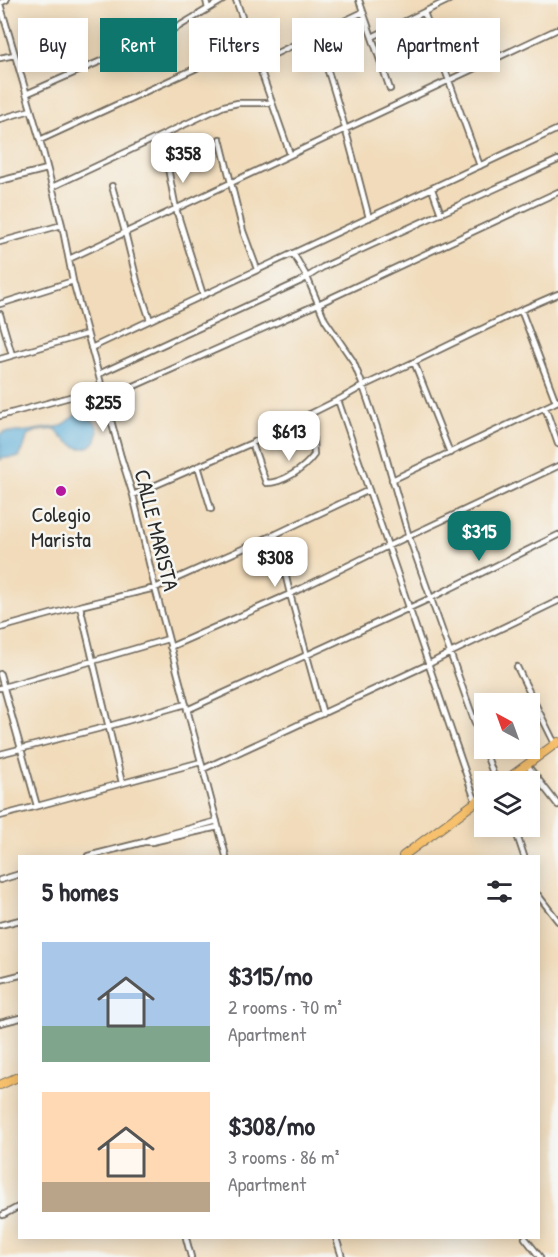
<!DOCTYPE html>
<html lang="en">
<head>
<meta charset="utf-8">
<style>
  body { margin:0; font-family:"Patrick Hand",sans-serif; background:#f7f7f7; color:#2b2b33; height:100vh; display:flex; flex-direction:column; font-size:22px; white-space:nowrap }
  * { box-sizing:border-box; margin:0 }
  p { font-size:20px; color:#7c7c81 }
  .icon { flex:none; width:33px; height:33px; fill:none; stroke:currentColor; stroke-width:2; stroke-linecap:round; stroke-linejoin:round }
  .map { position:relative; flex:1; overflow:hidden }
  .side { position:absolute; left:18px; top:855px; width:522px; height:384px; display:flex; flex-direction:column; background:#fff; border-radius:0px; box-shadow:0 3px 15px #0003 }
  .side>* { flex:none }
  .top-card { position:absolute; left:18px; top:18px; width:522px; height:54px; display:flex; gap:12px }
  .needle { width:39px; rotate:319deg }
  .buttons { position:absolute; left:474px; top:693px; display:grid; gap:12px }
  .buttons a { display:grid; place-items:center; width:66px; height:66px; border-radius:0px; background:#fff; box-shadow:0 3px 15px #0003; font-size:30px }
  .price { position:absolute; translate:-50% -51px; padding:0 14px; border-radius:12px; background:#fff; color:#222; font-size:20px; line-height:39px; filter:drop-shadow(0 2px 3px #0008) }
  .price::after { content:''; position:absolute; left:50%; top:36px; width:18px; height:14px; margin-left:-9px; background:inherit; clip-path:polygon(0 0,100% 0,50% 100%) }
  .price.current { background:#0f766e; color:#fff }
  ul { padding:0; list-style:none }
  li { display:flex; align-items:center; gap:18px; height:150px; padding:0 24px }
  li span { display:grid; place-items:center; flex:none; width:168px; height:120px; border-radius:0px; color:#555 }
  li>.icon { margin-inline-start:auto }
  span .icon { width:72px; height:72px; fill:#fffc; stroke-width:1 }
  li b { font-size:26px }
  h2 { display:flex; justify-content:space-between; align-items:center; height:72px; padding:0 24px; font-size:26px }
  .tag { padding:0 21px; border-radius:0px; background:#fff; box-shadow:0 3px 15px #0003; font-size:21px; line-height:54px }
  .tag.current { background:#0f766e; color:#fff }
  .map>svg:first-child { display:block }
  .water { fill:#5dadd7; stroke:#446c81; stroke-width:1.5 }
  .lines { fill:none; stroke-linecap:round; stroke-linejoin:round }
  .minor-casing { stroke:#70695d; stroke-width:8 }
  .primary-casing { stroke:#70695d; stroke-width:10 }
  .minor { stroke:#fff; stroke-width:4.5 }
  .primary { stroke:#f7c06c; stroke-width:8 }
  .poi-dot { fill:#b5179e; stroke:#f6f6f2; stroke-width:2 }
  .labels { text-anchor:middle; stroke-width:5; stroke-linejoin:round; paint-order:stroke }
  .poi-label { font-size:22px; fill:#2b2b2b; stroke:#f6f6f2 }
  .street-label { font-size:22px; fill:#2b2b2b; stroke:#f6f6f2 }
</style>
</head>
<body>
<div class="map">
<svg width="558" height="1257" viewBox="0 0 558 1257">
  <rect width="100%" height="100%" fill="#f6f6f2"/>
  <filter id="ink" filterUnits="userSpaceOnUse"><feTurbulence type="fractalNoise" baseFrequency=".0167" numOctaves="2"/><feDisplacementMap in="SourceGraphic" scale="12" xChannelSelector="R" yChannelSelector="G"/><feConvolveMatrix kernelMatrix="1 2 1 2 8 2 1 2 1" color-interpolation-filters="sRGB"/></filter>
  <filter id="wash" filterUnits="userSpaceOnUse"><feTurbulence type="fractalNoise" baseFrequency=".008" numOctaves="4" result="noise"/><feDisplacementMap in="SourceGraphic" scale="24" xChannelSelector="R" yChannelSelector="G"/><feGaussianBlur stdDeviation="1.35" result="paint"/><feColorMatrix in="noise" values="0 0 0 0 0 0 0 0 0 0 0 0 0 0 0 0 0 1.4 0 .05"/><feComposite in="paint" operator="in"/></filter>
  <g filter="url(#wash)">
    <rect width="100%" height="100%" fill="#f1dbba"/>
    <path class="water" d="M77,414C105,415 103,449 81,448C73,447 68,440 61,437L56,429L37,431L28,435C24,444 26,447 19,457L3,458L0,460V435L4,432H21L62,426Z"/>
  </g>
  <g filter="url(#ink)">
    <g class="lines">
      <g class="minor-casing">
        <path id="minor" d="M206,0L208,9
          M236,0L290,154
          M359,0L390,89
          M0,3L6,0
          M0,4L40,140L62,225L73,281L121,457L133,495L155,588L226,856
          M424,12L480,166
          M316,35C337,95 353,156 369,218
          M372,37L449,0
          M0,58L14,55
          M258,62L363,12
          M26,94L176,28L223,0
          M0,119L31,110
          M220,139L243,231L257,269
          M40,140L251,43
          M167,163L176,209L203,295
          M0,181L47,169
          M112,186L125,232L137,281L150,320
          M52,187L224,106L238,103H272
          M432,189L441,214
          M0,242L62,225
          M293,253L307,277L325,320L353,361L363,386L380,436L409,537L496,782
          M69,259L558,29
          M0,304L73,281
          M521,310L556,402
          M0,314L12,355
          M91,348L558,129
          M0,359L87,334
          M414,362L450,453
          M99,374L301,281L323,267L558,160
          M105,399L318,304L558,192
          M338,400L476,803
          M545,407L558,444
          M0,416L103,388
          M252,443L266,483C283,483 304,469 314,455L312,424L310,414
          M198,466L211,509
          M392,480L558,401
          M133,495L252,443L342,398L363,386L414,362L521,310L558,294
          M276,534L290,594L323,714
          M80,606L122,783
          M0,628L80,606L155,588L276,534L369,490
          M170,647L290,594L388,546L558,466
          M517,667L555,744
          M0,674L37,806
          M0,688L168,639
          M187,710L431,598L558,535
          M0,754L109,726L186,704
          M527,765L558,805
          M203,769L429,664L450,653L558,601
          M0,816L201,762
          M217,821L151,839L144,842H152L218,827
          M514,826L524,856
          M88,856L144,842
          M0,880L20,874
          M538,895L558,921
          M0,925L20,920
          M0,980L20,975
          M0,1023L20,1018
          M3,1215L20,1206
          M186,1238L191,1257
          M336,1238L342,1257
          M525,1238L540,1257"/>
      </g>
      <g class="primary-casing">
        <path id="primary" d="M503,782L558,742
          M403,856L484,796
          M0,1085L20,1076"/>
      </g>
      <use href="#minor" class="minor"/>
      <use href="#primary" class="primary"/>
    </g>
  </g>
  <circle class="poi-dot" cx="61" cy="491" r="6"/>
  <g class="labels">
    <g class="poi-label">
      <text x="61" y="522">Colegio<tspan x="61" dy="25">Marista</tspan></text>
    </g>
    <g class="street-label">
      <text transform="translate(157 530) rotate(76)" y="8">CALLE MARISTA</text>
    </g>
  </g>
</svg>
<div class="buttons">
<a><svg class="needle" viewBox="-14 -14 28 28"><path d="M0-13l5 13h-10z" fill="#e53935"/><path d="M0 13l5-13h-10z" fill="#7c7c81"/></svg></a>
<a><svg class="icon" aria-label="layers" viewBox="0 0 24 24"><path d="M12 4l9 5-9 5-9-5zM3 14l9 5 9-5"/></svg></a>
</div>
<b class="price" style="left:183px;top:184px">$358</b>
<b class="price" style="left:103px;top:433px">$255</b>
<b class="price" style="left:289px;top:462px">$613</b>
<b class="price current" style="left:479px;top:562px">$315</b>
<b class="price" style="left:275px;top:588px">$308</b>
<div class="top-card">
<a class="tag">Buy</a>
<a class="tag current">Rent</a>
<a class="tag">Filters</a>
<a class="tag">New</a>
<a class="tag">Apartment</a>
</div>
<section class="side">
<h2>5 homes<svg class="icon" aria-label="filters" viewBox="0 0 24 24"><path d="M4 7h16M4 17h16"/><circle cx="9" cy="7" r="2"/><circle cx="15" cy="17" r="2"/></svg></h2>
<ul>
<li><span style="background:linear-gradient(#a9c7e8 70%,#7fa58c 0)"><svg class="icon" aria-label="home" viewBox="0 0 24 24"><path d="M3 11l9-7 9 7M6 9v11h12V9"/></svg></span><div><b>$315/mo</b><p>2 rooms · 70 m²</p><p>Apartment</p></div></li>
<li><span style="background:linear-gradient(#ffd9b3 75%,#b9a48a 0)"><svg class="icon" aria-label="home" viewBox="0 0 24 24"><path d="M3 11l9-7 9 7M6 9v11h12V9"/></svg></span><div><b>$308/mo</b><p>3 rooms · 86 m²</p><p>Apartment</p></div></li>
</ul>
</section>
</div>
</body>
</html>
